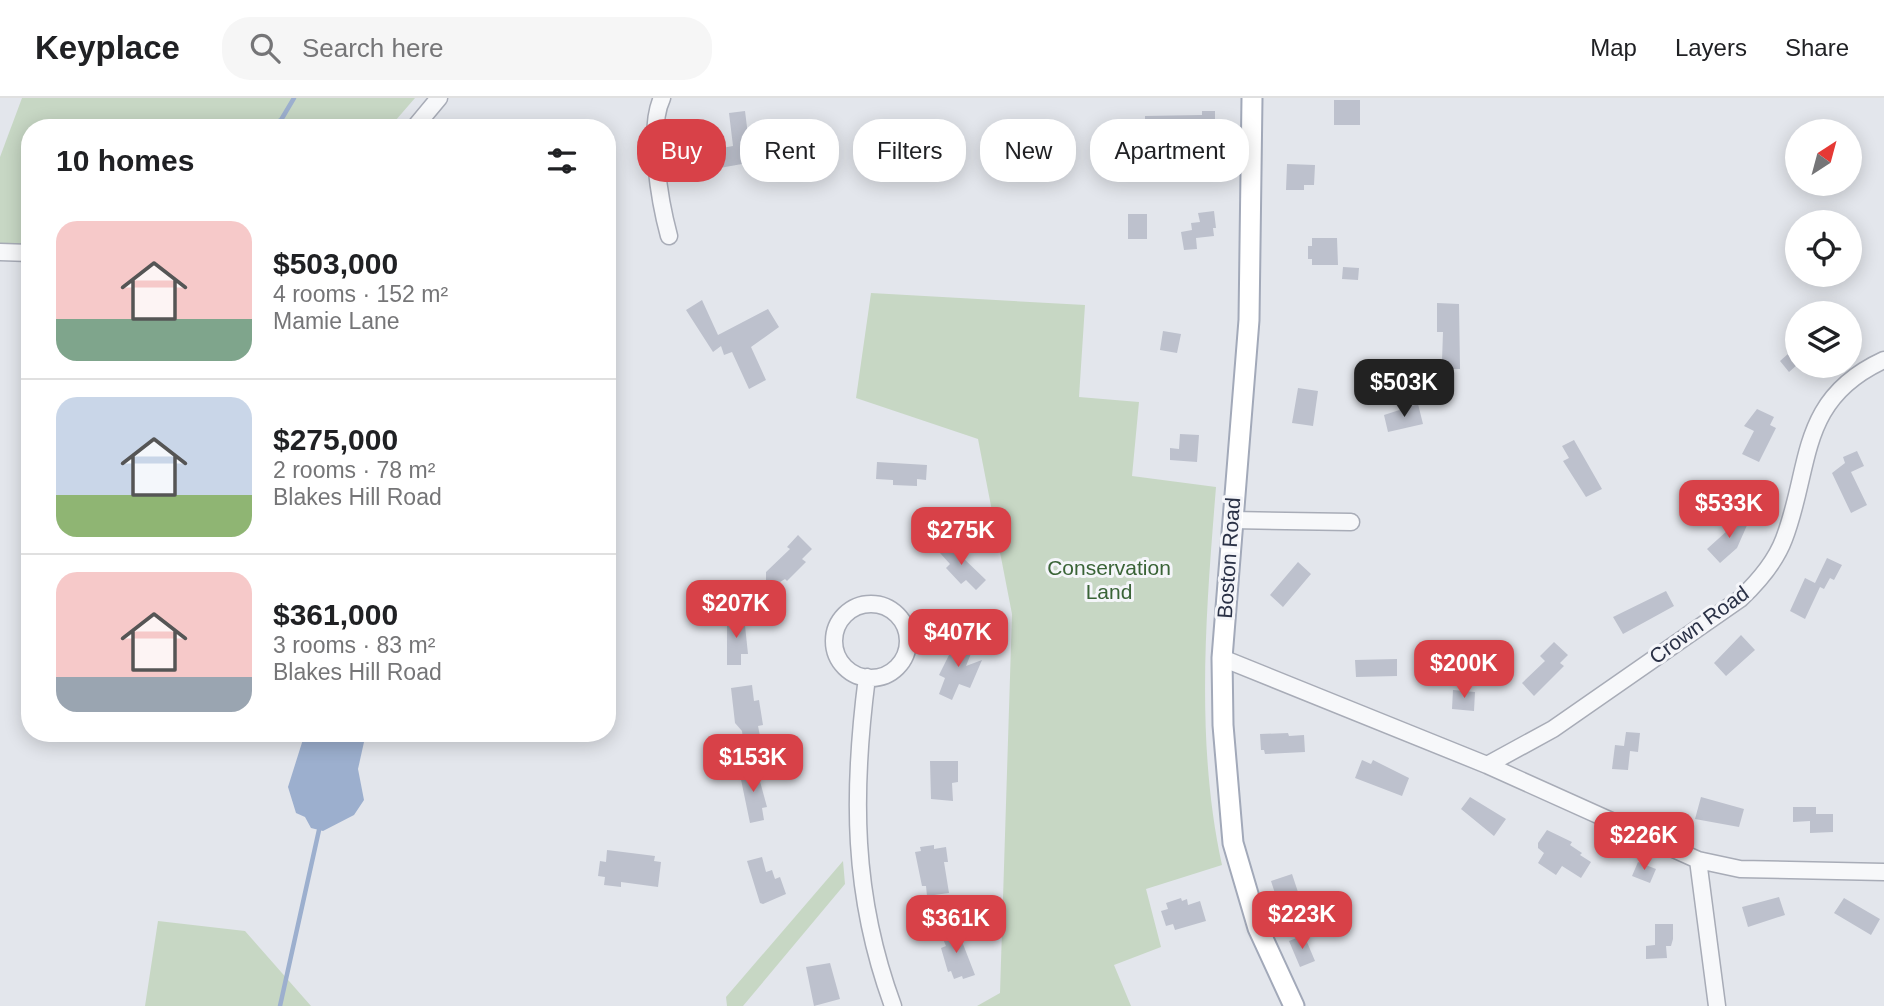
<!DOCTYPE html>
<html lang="en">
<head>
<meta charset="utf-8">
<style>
  body { margin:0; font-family:Arial,sans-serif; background:#f6f6f6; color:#202124; height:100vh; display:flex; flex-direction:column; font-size:26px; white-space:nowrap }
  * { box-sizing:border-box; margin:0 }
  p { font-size:23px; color:#757577 }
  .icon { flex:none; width:38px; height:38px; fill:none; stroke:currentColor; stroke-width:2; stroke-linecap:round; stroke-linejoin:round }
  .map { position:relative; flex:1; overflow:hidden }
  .details { position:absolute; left:21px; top:21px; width:595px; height:623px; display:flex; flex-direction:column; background:#fff; border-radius:28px; box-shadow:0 4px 18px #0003 }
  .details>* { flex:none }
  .banner { position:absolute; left:637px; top:21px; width:665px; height:63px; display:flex; gap:14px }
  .needle { width:46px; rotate:36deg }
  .fabs { position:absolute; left:1785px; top:21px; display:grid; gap:14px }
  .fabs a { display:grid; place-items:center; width:77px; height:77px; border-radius:50%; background:#fff; box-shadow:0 4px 18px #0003; font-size:35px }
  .price { position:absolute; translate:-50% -60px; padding:0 16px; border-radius:14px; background:#d84148; color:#fff; font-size:23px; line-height:46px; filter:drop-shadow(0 2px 4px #0008) }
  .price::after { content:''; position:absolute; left:50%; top:42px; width:21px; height:16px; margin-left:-10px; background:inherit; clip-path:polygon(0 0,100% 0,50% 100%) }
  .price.active { background:#222; color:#fff }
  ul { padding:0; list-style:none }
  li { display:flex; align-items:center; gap:21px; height:175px; padding:0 35px }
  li+li { border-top:2px solid #e0e0e0 }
  li span { display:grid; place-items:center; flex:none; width:196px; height:140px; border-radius:21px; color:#555 }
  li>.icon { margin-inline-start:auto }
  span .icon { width:84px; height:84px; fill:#fffc; stroke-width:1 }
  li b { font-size:30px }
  h2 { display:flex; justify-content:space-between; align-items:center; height:84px; padding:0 35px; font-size:30px }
  .tag { padding:0 24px; border-radius:28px; background:#fff; box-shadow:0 4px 18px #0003; font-size:24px; line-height:63px }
  .tag.active { background:#d84148; color:#fff }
  header { display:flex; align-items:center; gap:42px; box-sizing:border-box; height:98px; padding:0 35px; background:#fff; border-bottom:2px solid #e0e0e0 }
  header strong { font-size:33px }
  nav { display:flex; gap:38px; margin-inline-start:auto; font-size:24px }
  .search { width:490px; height:63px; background:#f6f6f6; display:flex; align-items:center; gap:18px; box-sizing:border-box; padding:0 24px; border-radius:28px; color:#757577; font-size:26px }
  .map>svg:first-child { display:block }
  .green { fill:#c7d7c4 }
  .water { fill:#9cafce }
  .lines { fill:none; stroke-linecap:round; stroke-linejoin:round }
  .stream { stroke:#9cafce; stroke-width:4.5 }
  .building { fill:#bdc1cd }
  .minor-casing { stroke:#a8acb7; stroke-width:19 }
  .major-casing { stroke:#a2a9b9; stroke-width:23 }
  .minor { stroke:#f7f8fa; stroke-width:16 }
  .major { stroke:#fff; stroke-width:19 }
  .labels { text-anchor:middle; stroke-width:6; stroke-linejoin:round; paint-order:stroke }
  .street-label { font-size:21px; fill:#2a3146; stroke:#f4f5f9 }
  .park-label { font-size:21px; fill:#396336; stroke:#f4f5f9 }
</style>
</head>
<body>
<header>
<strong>Keyplace</strong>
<div class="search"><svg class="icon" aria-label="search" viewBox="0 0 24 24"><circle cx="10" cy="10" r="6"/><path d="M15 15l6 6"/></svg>Search here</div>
<nav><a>Map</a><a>Layers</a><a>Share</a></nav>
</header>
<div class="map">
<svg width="1884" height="908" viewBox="0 0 1884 908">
  <rect width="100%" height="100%" fill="#e3e6ec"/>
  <path class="green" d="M22,0H415L389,30H30V148L0,151V59Z
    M871,195L1085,207L1079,299L1139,304L1132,378L1216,389C1206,513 1195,644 1222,767L1146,791L1161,849L1114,867L1131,908H977L1000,895L1012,516L978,341L856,300Z
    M843,763L845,786L743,908H727L726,899Z
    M158,823L245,833L311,908H145Z"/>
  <path class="water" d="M305,635H358L364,644L358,671L364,702L354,717L323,733L311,730L305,719L296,715L288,689Z"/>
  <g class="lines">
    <path class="stream" d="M263,30L281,22L294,0
      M280,908L319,732"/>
  </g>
  <path class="building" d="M1334,2H1360V27H1334Z
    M745,13L750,53L740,55L742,66L697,74L696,69L685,71L682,57L733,48L729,15Z
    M1202,13H1215V38L1145,35V18L1202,17Z
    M1287,66L1315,67L1314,87H1304V92H1286Z
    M1214,113L1216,130H1213L1214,138L1196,140L1197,151L1184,152L1181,134L1192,132L1191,125L1200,124L1198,115Z
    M1128,116H1147V141H1128Z
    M1312,140H1337L1338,167H1312V161H1308V148H1312Z
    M1343,169L1359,170L1358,182L1342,181Z
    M702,202L718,237L768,211L779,229L751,249L766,282L749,291L732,254L724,257L721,248L713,254L686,212Z
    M1437,205L1459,206L1460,271H1445V264L1442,263L1443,234H1437Z
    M1163,233L1181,236L1177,255L1160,252Z
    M1797,248V267L1789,274L1780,263Z
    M1298,290L1318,293L1313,328L1292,325Z
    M1418,306L1423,326L1388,334L1384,317Z
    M1757,311L1774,319L1770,327L1776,330L1759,364L1742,356L1754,333L1744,328Z
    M1180,336L1199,337L1197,364L1170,362V350L1179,351Z
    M1574,342L1602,391L1586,399L1563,363L1569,360L1562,348Z
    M1857,353L1864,368L1851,374L1867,407L1851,415L1832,375L1845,365L1843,359Z
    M877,364L927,367L926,382L917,381V388L893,387V382L876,381Z
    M1735,417L1748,425L1737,450L1720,465L1707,451L1728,432L1726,430Z
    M798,437L812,451L802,461L806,464L787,483L785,481L775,487L770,485L766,482V474L790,451L787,449Z
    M952,443L962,455L960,457L986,482L976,492L966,482L961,486L946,470L950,466L940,455Z
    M1827,460L1842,467L1834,482L1830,480L1824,491L1820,489L1805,521L1790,513L1805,480L1815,485Z
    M1298,464L1311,476L1283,509L1270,497Z
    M1666,493L1674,508L1623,536L1613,519Z
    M727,518H744L748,556H741V567H727Z
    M1741,537L1755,552L1726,578L1714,565Z
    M957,541L974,548L966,568L982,562L970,590L959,586L952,602L939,596L945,580L939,577Z
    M1554,544L1568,557L1560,565L1564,568L1534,598L1522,585L1545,563L1540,558Z
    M1397,561V578L1356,579L1355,562Z
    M752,587L754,603L759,602L763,627L758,628L760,638L743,641L742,633L735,625L731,590Z
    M1453,592L1475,594L1474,613L1452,611Z
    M1626,634L1640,635L1638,654L1630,653L1628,672L1612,671L1615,647L1624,648Z
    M1288,635L1289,638L1304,637L1305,654L1265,656L1264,652H1261L1260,636Z
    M1362,662L1371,666L1373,662L1409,680L1402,698L1355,680Z
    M930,663H958V684L952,685L953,703L931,701Z
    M756,669L767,709L762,710L764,722L750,725L739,672Z
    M1470,699L1506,721L1494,738L1461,711Z
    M1701,699L1744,711L1739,729L1695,721Z
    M1793,709H1816V716H1833V734L1810,735V723L1793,724Z
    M1547,732L1572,744L1570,747L1582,755L1580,757L1591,764L1581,780L1562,768L1556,777L1538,765L1544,755L1538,750V745Z
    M934,747V751L946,749L948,764H944L949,795L927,798L926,788H922L915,754L921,753L920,749Z
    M607,752L655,758L654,763L661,764L658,789L621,784V789L604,787L605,779L598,778L600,763L606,764Z
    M762,759L766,774L772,772L775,781L780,779L786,796L763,806L760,805L747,763Z
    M1638,764L1656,771L1650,785L1632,778Z
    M1292,776L1301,803L1292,806L1296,817L1283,820L1271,783Z
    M1779,799L1785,817L1748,829L1742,809Z
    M1181,800L1182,803L1187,801L1188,807L1200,803L1206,823L1175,832L1173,826L1166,828L1161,813L1168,811L1166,805Z
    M1844,800L1880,821L1871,837L1834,815Z
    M1655,826H1673V841L1671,848H1666L1667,860L1646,861V848L1655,847Z
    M956,828L975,877L963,881L962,878L954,881L951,873L948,874L941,850L946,848L940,834Z
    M1304,837L1315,863L1300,869L1289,843Z
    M830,865L840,901L814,908L806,869Z"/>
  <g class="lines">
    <g class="minor-casing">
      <path id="minor" d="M662,0C647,31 660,105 669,138
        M414,30L439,0
        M0,154L30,155
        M1232,422L1351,424
        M834 543a37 37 0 1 1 74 0a37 37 0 1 1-74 0Z
        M1222,560L1487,667L1698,762L1740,771L1884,774
        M867,579C852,695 852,797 893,908
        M1487,667L1553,631L1740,501C1758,484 1775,465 1784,441C1812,368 1797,302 1884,262
        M1698,762L1717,908"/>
    </g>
    <g class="major-casing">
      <path id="major" d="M1252,0L1249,222L1222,560L1223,627L1233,745L1258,830L1294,908"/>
    </g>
    <use href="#minor" class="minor"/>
    <use href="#major" class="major"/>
  </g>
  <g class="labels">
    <g class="street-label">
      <text transform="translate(1229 460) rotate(-86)" y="7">Boston Road</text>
      <text transform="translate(1699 527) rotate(-36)" y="7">Crown Road</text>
    </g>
    <g class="park-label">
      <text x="1109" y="477">Conservation<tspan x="1109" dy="24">Land</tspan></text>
    </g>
  </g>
</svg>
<div class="fabs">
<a><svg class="needle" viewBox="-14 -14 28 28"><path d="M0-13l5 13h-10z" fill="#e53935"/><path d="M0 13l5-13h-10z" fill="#757577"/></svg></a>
<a><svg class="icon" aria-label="locate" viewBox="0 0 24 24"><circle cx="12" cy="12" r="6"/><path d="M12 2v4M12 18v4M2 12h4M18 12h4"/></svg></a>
<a><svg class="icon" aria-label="layers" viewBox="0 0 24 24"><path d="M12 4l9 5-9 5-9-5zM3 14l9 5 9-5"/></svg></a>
</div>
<b class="price active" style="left:1404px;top:321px">$503K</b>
<b class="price" style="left:1729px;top:442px">$533K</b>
<b class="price" style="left:961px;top:469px">$275K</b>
<b class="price" style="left:736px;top:542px">$207K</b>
<b class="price" style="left:958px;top:571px">$407K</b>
<b class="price" style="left:1464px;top:602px">$200K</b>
<b class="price" style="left:753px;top:696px">$153K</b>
<b class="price" style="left:1644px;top:774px">$226K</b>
<b class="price" style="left:1302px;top:853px">$223K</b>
<b class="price" style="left:956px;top:857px">$361K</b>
<div class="banner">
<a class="tag active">Buy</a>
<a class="tag">Rent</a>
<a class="tag">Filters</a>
<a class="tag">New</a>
<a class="tag">Apartment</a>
</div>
<section class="details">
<h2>10 homes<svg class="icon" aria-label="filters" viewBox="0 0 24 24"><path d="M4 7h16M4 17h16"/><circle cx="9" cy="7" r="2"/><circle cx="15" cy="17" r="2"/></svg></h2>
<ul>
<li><span style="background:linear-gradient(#f6c9c9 70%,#7fa58c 0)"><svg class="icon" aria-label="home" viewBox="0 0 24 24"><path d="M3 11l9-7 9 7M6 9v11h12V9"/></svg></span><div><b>$503,000</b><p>4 rooms · 152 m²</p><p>Mamie Lane</p></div></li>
<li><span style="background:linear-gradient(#c9d6e8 70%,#8fb573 0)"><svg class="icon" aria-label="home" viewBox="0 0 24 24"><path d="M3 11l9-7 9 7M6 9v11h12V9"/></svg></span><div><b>$275,000</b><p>2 rooms · 78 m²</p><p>Blakes Hill Road</p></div></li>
<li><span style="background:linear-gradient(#f6c9c9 75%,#9aa5b1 0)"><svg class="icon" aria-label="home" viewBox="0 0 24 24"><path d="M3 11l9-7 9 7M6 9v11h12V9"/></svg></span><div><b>$361,000</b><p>3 rooms · 83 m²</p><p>Blakes Hill Road</p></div></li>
</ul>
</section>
</div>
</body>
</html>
